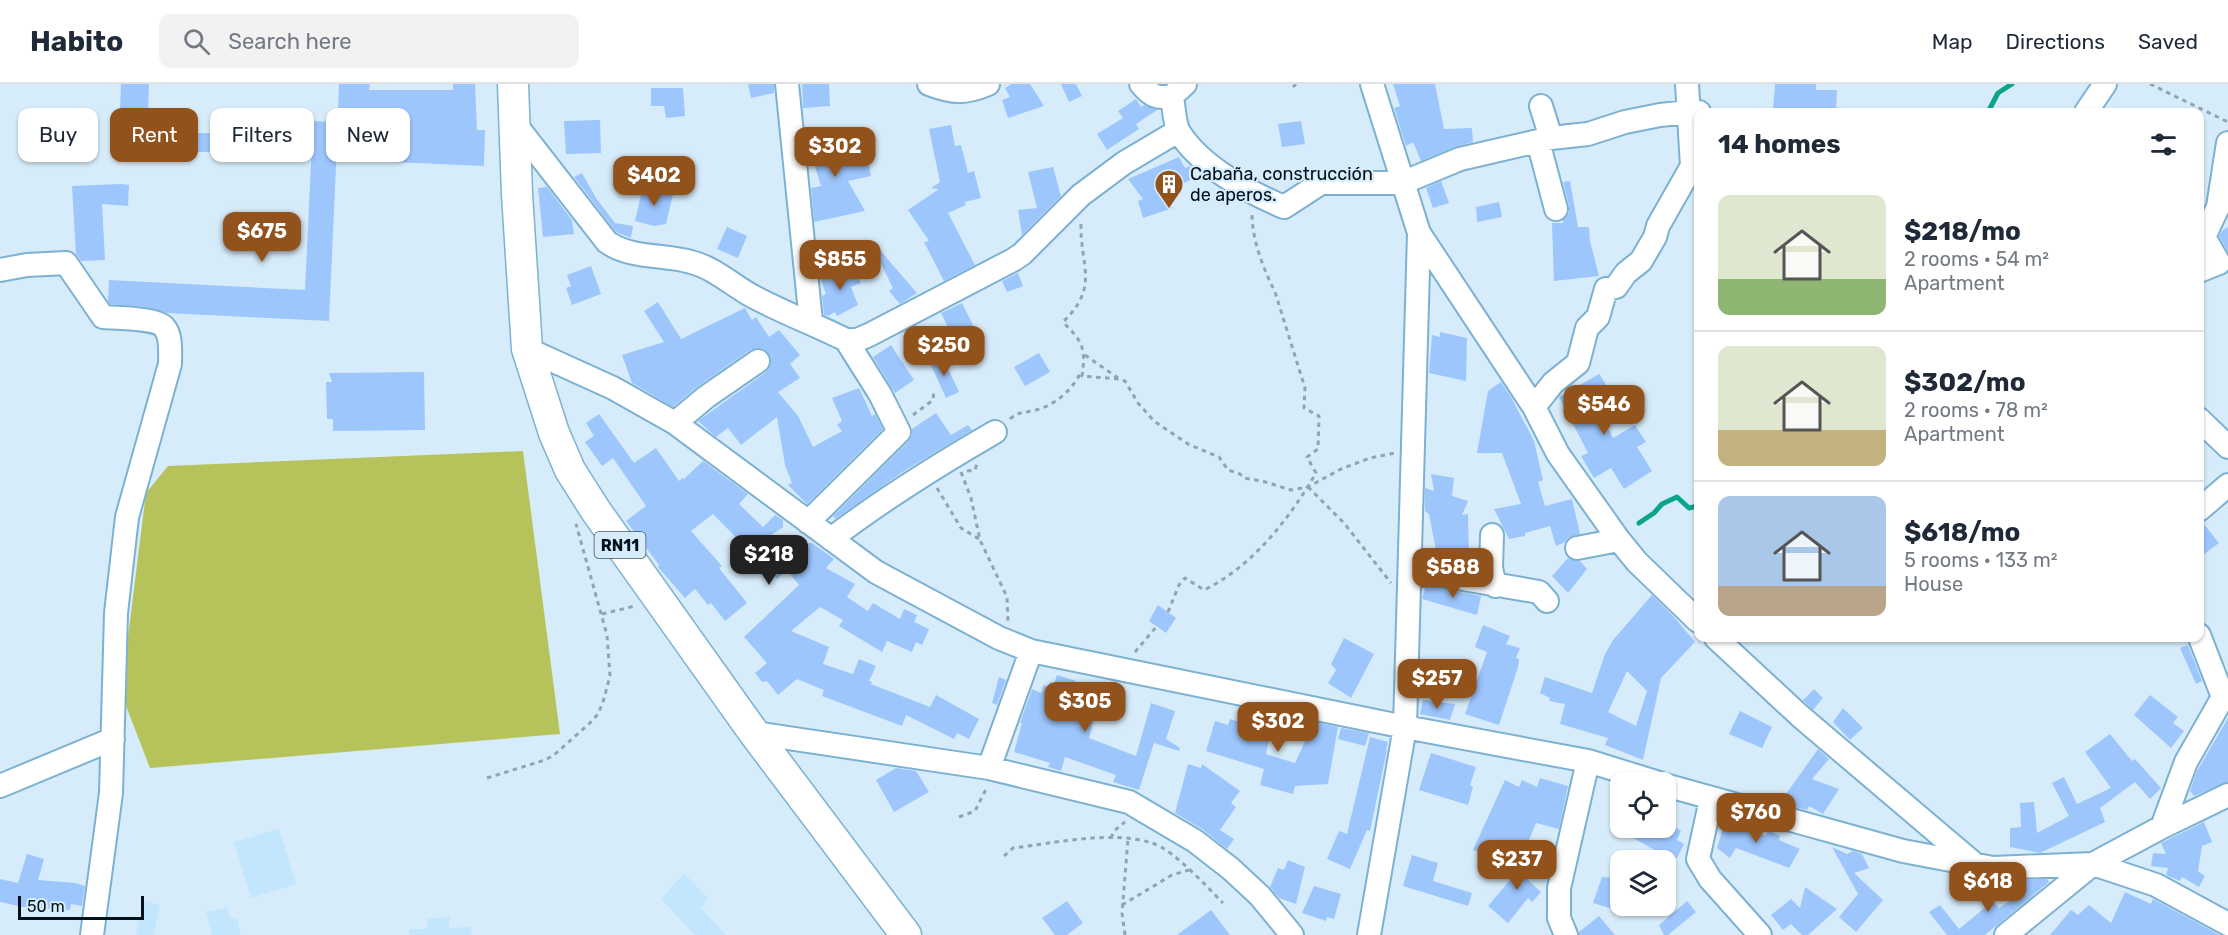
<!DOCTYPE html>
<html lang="en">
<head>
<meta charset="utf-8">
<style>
  body { margin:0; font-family:Rubik,sans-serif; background:#f2f2f3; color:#1f2937; height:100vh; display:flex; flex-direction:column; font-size:22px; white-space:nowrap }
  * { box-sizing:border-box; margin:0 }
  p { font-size:20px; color:#747a83 }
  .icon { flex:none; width:33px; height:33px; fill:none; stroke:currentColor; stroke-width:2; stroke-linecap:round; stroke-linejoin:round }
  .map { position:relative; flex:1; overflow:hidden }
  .panel { position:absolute; left:1694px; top:24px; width:510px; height:534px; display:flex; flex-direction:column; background:#fff; border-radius:12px; box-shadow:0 2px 4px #0004 }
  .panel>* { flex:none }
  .banner { position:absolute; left:18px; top:24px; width:570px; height:54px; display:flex; gap:12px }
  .fabs { position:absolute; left:1610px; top:688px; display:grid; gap:12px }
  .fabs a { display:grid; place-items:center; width:66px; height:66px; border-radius:12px; background:#fff; box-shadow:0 2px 4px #0004; font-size:30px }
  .scale { position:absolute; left:18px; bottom:15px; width:126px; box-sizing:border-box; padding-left:6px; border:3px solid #00111c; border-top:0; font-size:16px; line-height:21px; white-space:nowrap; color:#00111c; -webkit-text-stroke:4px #d7ecfa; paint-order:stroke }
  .price { position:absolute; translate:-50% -51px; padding:0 14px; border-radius:12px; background:#92521c; color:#fff; font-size:20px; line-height:39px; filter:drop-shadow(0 2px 3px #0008) }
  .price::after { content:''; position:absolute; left:50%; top:36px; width:18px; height:14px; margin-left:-9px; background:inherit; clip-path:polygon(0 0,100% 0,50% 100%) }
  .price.selected { background:#222; color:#fff }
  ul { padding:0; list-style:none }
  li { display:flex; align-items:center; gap:18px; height:150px; padding:0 24px }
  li+li { border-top:2px solid #e0e1e3 }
  li span { display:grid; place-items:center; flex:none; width:168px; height:120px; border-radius:12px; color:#555 }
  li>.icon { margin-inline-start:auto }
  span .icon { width:72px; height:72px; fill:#fffc; stroke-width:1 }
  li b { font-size:26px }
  h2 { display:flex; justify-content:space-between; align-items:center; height:72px; padding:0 24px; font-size:26px }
  .tag { padding:0 21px; border-radius:12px; background:#fff; box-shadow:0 2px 4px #0004; font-size:21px; line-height:54px }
  .tag.selected { background:#92521c; color:#fff }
  header { display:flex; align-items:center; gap:36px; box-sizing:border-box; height:84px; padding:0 30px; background:#fff; border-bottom:2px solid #e0e1e3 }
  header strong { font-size:28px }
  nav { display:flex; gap:33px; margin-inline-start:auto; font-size:21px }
  .search { width:420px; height:54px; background:#f2f2f3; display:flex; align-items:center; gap:15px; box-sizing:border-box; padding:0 21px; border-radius:12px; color:#747a83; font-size:22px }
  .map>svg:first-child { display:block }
  .built { fill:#c1e6fd }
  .green { fill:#b6c35b }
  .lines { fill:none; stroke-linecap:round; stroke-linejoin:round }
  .stream { stroke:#0aa58b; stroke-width:5 }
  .building { fill:#9dc6fd; fill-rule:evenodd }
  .minor-casing { stroke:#7cb1d2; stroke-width:26 }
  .major-casing { stroke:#7cb1d2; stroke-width:33 }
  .path { stroke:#91a4b1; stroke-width:3; stroke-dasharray:4.5 4.5; stroke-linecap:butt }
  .minor { stroke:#fff; stroke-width:22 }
  .major { stroke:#fff; stroke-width:30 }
  .labels { text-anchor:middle; stroke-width:4.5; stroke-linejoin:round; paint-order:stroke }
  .shield { fill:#d7ecfa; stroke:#40535f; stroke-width:1.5 }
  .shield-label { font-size:16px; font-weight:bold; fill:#00111c }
  .poi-label { font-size:18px; fill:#00111c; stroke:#d7ecfa; text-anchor:start }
</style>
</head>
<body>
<header>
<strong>Habito</strong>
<div class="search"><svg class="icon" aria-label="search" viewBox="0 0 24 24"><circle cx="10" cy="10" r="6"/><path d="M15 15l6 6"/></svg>Search here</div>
<nav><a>Map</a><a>Directions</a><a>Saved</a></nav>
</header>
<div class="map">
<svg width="2228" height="851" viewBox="0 0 2228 851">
  <rect width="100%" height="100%" fill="#d7ecfa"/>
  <path class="built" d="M279,745L296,800L251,814L234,758Z
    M684,789L708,814L701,824L726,851H695L661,815Z
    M144,817L160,821L154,851H136Z
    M227,823L230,835L237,834L241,851H212L206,828Z
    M450,833L449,844L472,843L471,851H409V845H427V835Z"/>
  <path class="green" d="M523,367L560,650L150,684L121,609L146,409L168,382Z"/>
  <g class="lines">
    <path class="stream" d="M1988,28L1998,9L2012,0
      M1639,439L1654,429L1662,420L1677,413L1689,424L1698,422"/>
  </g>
  <path class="building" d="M121,0H149L148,29L120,27Z
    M339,0H370L369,6H453V0H475L477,46H485L484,82L394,78L396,28H338Z
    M748,0H774V9L751,14Z
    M802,0H829L830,22L803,24Z
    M1012,0H1030L1044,22L1008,34L1002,16L1010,13L1005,4Z
    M1061,0H1076L1082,12L1069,18Z
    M1393,0H1435L1444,45L1472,44L1473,58L1455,63L1421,77L1413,58L1406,62L1394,24L1400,22Z
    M1775,0H1816V6H1837L1836,26H1773Z
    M651,4H683L685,32L666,34L664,22H651Z
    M1136,15L1141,23L1144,21L1157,26L1136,40L1139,45L1107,66L1097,50L1123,34L1118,27Z
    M600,36L601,69L566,70L564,37Z
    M313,37L338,38L329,237L167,229L146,223L110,220L108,217L109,196L305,206Z
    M1301,37L1305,60L1282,63L1278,40Z
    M951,41L955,62L961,61L968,89L974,87L981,114L965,118L966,121L948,129L975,181L944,197L924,158L929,157L908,126L939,105L931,104L940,98L929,45Z
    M829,46L838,74L866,65L871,92L848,97L865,127L814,138L811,104L821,102L810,67L807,68L806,54Z
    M190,49H275L276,68H191Z
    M1179,73L1185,84L1190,82L1196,93L1162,110L1173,124L1143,134L1138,117L1143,115L1128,95Z
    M1053,83L1061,112L1022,151L1018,126L1037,124L1028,88Z
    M582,89L596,114L615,139L633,142L631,154L616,148L574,93Z
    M1441,97L1449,119L1433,124L1426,104Z
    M1570,97L1578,143H1589L1590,157L1599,192L1554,197L1552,139H1563V136L1569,129V122L1563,98Z
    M121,100L129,101L128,122L102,120L105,176L81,177L76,170L72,102Z
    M643,102L673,110L666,140L654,142L635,137Z
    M547,103L572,136L574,150L543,153L538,104Z
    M1499,118L1502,133L1477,138L1476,123Z
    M727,143L747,152L738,174L717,165Z
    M2228,143V168L2219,152L2222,147Z
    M878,164L917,209L900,220L889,207L893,204L874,166Z
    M591,182L601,210L572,221L566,204L571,202L567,191Z
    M853,182L861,199L851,203L858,221L837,232L835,228L828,232L824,231L822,212L826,210L820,193Z
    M1018,189L1023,202L1007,208L1002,197Z
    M658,218L681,255L745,224L752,236L756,233L769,253L779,246L800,271L790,280L800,294L778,308L798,332L813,363L842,347L837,341L842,337L832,314L859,304L872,332L875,330L883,345L807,420L788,401L792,399L785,381L777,333L741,361L728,344L716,353L698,337L766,288L770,282L771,275L764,265L757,264L750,266L698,302L673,323L632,299L622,271L664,258L644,227Z
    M962,219L975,245L954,255L941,229Z
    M1440,248L1467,254L1466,297L1429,289L1432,251L1440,253Z
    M891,261L914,296L895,309L873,273Z
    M1039,269L1050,288L1025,302L1014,283Z
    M942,272L959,308L946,314L929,277Z
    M424,288L425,346L333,347V335H327L326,298H332L329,289Z
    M1599,290L1609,305L1592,312L1613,354L1635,341L1646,358L1637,363L1652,387L1624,405L1611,384L1594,394L1581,372L1588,369L1559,313Z
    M1501,298L1511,313L1534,357L1543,396L1538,398L1545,422L1572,415L1580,450L1569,453L1565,458L1556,462L1550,442L1525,449V452L1509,455L1494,425L1521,420L1502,369H1477L1488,307Z
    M936,329L951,351L968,341L972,346L904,387L835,435L833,432L908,358L912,351V345Z
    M599,330L634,379L656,364L679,397L682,394L684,395L703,377L748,410L739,420L763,443L775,431L783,436V443L770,452L789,473L795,467L798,471L807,459H812L834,475L826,484L855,500L847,513L868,527L873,519L900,535L904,525L917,531L914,538L929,545L922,561L916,558L912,568L887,557L882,568L839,542L843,536L820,523L791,547L829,563L823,580L853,590L859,575L876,582L869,597L872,598L871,600L930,623L936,611L979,635L969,655L957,649L954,655L906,631L902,642L822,612L824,606L797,595L778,611L767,597L762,598L755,589L767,579L744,553L799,501L787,486L777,495L713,430L691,447L722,482L719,484L747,519L725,537L711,519L708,521L695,505L685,514L658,483L659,481L626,437L646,422L613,374L602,382L585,358L594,352L586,339Z
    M1431,390L1454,394L1452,412L1468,417L1462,431L1468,430L1469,469H1465L1462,481L1438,477L1429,430L1425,427V404L1434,407Z
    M2199,439H2203L2219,459L2199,474Z
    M1568,474L1580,477L1587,485L1568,509L1552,492Z
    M1425,504H1439L1481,512L1477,531L1422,515Z
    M1652,511L1674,533L1695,558L1661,594L1643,676L1605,661L1608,654L1560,640L1565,620L1549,617L1550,614L1540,609L1545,593L1592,609L1605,570L1613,556ZM1627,587L1647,607L1636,642L1608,628Z
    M1158,521L1176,534L1166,549L1149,537Z
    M1483,541L1510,552L1506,560L1520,564L1516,574L1519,575L1518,583L1499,641L1465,630L1487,568L1475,563Z
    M1344,554L1374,570L1351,614L1328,599L1336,586L1331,580Z
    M2188,561L2202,597L2196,600L2180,564Z
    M1057,591L1076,597L1075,600L1101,608L1089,654L1136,672L1151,619L1175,627L1166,655L1180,664L1179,667L1154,659L1139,706L1113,698L1116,691L1065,673L1061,687L1048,683L1050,679L1014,668L1022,639H1020L1032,605L1041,609L1044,601L1049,603L1050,598L1054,600Z
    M999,593L1006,596L997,621L992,619Z
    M1814,605L1823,614L1813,626L1803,616Z
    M2150,611L2178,633L2173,639L2184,647L2171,664L2134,631Z
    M1423,616L1455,620L1450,636L1420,630Z
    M1843,624L1863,644L1850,656L1833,638Z
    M1740,627L1772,643L1762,664L1729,650Z
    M2228,634V698L2194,712L2190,707L2197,687Z
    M1230,635L1271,648L1266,670L1295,679L1306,655L1296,652L1300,635L1338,643L1328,700L1295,702L1293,710L1260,701L1264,685L1206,667L1215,637L1228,641Z
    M1341,644L1369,649L1365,662L1338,655Z
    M2110,650L2132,677L2135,675L2161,704L2150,715L2135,698L2100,724L2105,738L2040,769L2010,763V744L2021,743L2020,719L2034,718L2037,749L2069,732L2052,699L2064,693L2077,720L2111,704L2085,668Z
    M1370,653L1388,658L1386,666H1387L1370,747L1367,746L1350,785L1327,775L1339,747L1347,750Z
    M1818,665L1829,675L1812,695L1839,705L1823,730L1809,722L1807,726L1787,721L1789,715L1784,713Z
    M1431,669L1476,683L1470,701L1473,703L1468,721L1419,706Z
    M1188,680L1201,684L1202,680L1240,707L1231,719L1236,723L1220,746L1234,755L1227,765L1202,745L1175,729Z
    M896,684L916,687L929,708L894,728L876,696Z
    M1540,694L1568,702L1559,745L1536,739L1518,782L1473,766L1505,696L1519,703L1522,696L1537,703Z
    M1726,734L1766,752L1768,746L1780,752L1779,756L1800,765L1789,784L1736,764L1730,774L1717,764Z
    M1665,735L1681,747L1677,756L1684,760L1677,774L1658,768L1616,744H1665Z
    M2204,738L2212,758L2202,762L2198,787L2205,792L2199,803L2182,793L2180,797L2166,791L2168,784L2151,782L2153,769L2166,770L2161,759Z
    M1539,762L1541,763L1528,796L1541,808L1532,818L1528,814L1508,839L1488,822Z
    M1832,763L1847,770L1853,767L1862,770L1869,784L1854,789L1883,816L1856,848L1839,833L1858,810Z
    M27,770L44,775L38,796L75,799L85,802L82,822L71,820L70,826L23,823L0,818V795L18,799Z
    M1412,771L1438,779L1433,797L1472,809L1468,822L1403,802Z
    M1288,776L1305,783L1296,820L1279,814L1270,803L1278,784L1284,786Z
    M1602,793L1620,794V821L1609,824L1593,819Z
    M2047,795L2049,798L1985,851H1947L1929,828L1940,821L1959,845L1993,817L1999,824L2026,806L2019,796Z
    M1314,802L1341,810L1334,835L1327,833L1326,837L1302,829Z
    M1805,803L1837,825L1808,851H1802L1791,840L1783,846L1771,831L1791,815L1800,824Z
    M2125,808L2151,820L2153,815L2220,851H2050L2071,826L2078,831L2089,821L2111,839Z
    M1067,817L1083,839L1067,851H1055L1042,834Z
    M1687,817L1696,828L1668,851H1664L1659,841Z
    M1211,826L1230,851H1177Z
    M1599,832L1615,851H1579V848Z"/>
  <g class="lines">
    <g class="minor-casing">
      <path id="minor" d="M787,0L811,238
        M929,0C953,9 964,10 988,0
        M1141,0C1151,12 1157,15 1172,12
        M1185,0L1172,12C1174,23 1174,39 1179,48C1200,82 1248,108 1284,123L1321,99H1402L1460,75L1551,54L1588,50L1625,38L1660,31L1689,28H1699
        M1541,22L1551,54
        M2086,28L2105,0
        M516,41L607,158C631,175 663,170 691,178C715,184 733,202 754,213C784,229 816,241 846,256H857L869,251L1013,176L1022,170L1081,111L1124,79L1178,47
        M1538,57L1556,125
        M1419,149L1534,323L1558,370L1619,456L1637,478L1698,537
        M0,186L27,181L66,179L103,233C115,234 157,234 164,243C172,252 170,269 170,280L127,433L116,529L111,709L92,851
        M2199,187L2219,179L2204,153L2218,123L2228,59
        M527,265L613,304L675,339L876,488L999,554L1031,567L1405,643L1588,677L1659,699
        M1534,323L1553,299L1578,279L1587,244L1598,233L1606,205L1616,203L1626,189L1641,177L1655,153L1658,142L1692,82L1687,0
        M2199,335L2228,363
        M675,339L706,313L758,277
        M2199,426L2228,401
        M808,438L899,348L880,310L846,256
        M1492,451L1491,484L1495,502
        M831,455C883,415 938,381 995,348
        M1577,464L1619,456
        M1410,491H1440L1539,508L1547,517
        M1716,554L1800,632L1972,778
        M754,649L989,684L1129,718L1195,757L1231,785L1260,812L1292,851
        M989,684L1031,567
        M1665,701L1903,767L1993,784L2093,780L2156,801L2228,840
        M0,702L113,655
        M1711,715L1698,775L1710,795L1760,851
        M2162,743L2186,678L2223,613L2199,551
        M1369,851L1405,643L1419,149L1372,0
        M1566,851L1559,834V804L1588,677
        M2006,851L2093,780L2162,743L2228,711"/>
    </g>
    <g class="major-casing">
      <path id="major" d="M513,0L517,110L527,265L554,349L570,386L596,427L754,649L906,851"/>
    </g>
    <path class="path" d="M2150,0L2228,38
      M1293,3L1296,0
      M1081,140C1080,183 1100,202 1063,238C1083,258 1086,264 1082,292L1119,295L1125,297L1138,319L1154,337L1188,360L1219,373L1228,386L1240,390L1244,394L1262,397L1291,406L1308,403L1341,385L1370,374L1395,369
      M1085,271L1118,294
      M913,331L933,316L934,306
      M1010,335C1018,328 1022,329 1032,327C1054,322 1071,308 1081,288
      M967,387L975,386L977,380
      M961,388L971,414L980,456L1007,513L1008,538
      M1308,403L1344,439L1391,499
      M937,404L961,444L979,455
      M1168,528L1179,501L1185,494L1204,506C1253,482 1289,435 1316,389L1307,373L1318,365L1319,332L1304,324L1305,304L1275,208C1263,184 1252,156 1252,129
      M602,530L635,522
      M1135,568L1157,542
      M487,694L545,676L554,671L590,639L598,630L603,618L610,592L607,551L576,440
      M959,733L975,727L987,703
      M1111,754L1114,747L1125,738
      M1004,772L1013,764C1056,759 1111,746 1152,759C1174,766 1207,803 1223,819
      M1122,821L1172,791L1189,786
      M1125,851L1122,829L1128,755"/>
    <use href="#minor" class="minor"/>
    <use href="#major" class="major"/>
  </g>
  <defs>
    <g id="building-pin" transform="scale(1.5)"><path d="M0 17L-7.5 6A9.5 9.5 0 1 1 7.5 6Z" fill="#92521c" stroke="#d7ecfa"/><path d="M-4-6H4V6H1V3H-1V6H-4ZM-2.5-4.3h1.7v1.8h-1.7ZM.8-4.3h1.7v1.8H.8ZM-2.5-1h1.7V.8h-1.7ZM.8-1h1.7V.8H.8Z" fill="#fff"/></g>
  </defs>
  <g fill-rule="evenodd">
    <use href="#building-pin" x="1169" y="100"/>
  </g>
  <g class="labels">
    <rect class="shield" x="594.5" y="448" width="51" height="26" rx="4.5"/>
    <g class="shield-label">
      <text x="620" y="467">RN11</text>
    </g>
    <g class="poi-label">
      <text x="1190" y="96">Cabaña, construcción<tspan x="1190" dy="21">de aperos.</tspan></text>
    </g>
  </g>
</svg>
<div class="fabs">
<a><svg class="icon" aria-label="locate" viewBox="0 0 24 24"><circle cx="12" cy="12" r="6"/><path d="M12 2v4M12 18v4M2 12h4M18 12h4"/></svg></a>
<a><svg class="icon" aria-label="layers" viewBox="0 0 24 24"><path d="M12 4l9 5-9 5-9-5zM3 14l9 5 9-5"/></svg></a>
</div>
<div class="scale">50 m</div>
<b class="price" style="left:835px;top:94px">$302</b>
<b class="price" style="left:654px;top:123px">$402</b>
<b class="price" style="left:262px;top:179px">$675</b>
<b class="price" style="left:840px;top:207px">$855</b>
<b class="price" style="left:944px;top:293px">$250</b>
<b class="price" style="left:1604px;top:352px">$546</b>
<b class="price selected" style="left:769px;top:502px">$218</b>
<b class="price" style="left:1453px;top:515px">$588</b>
<b class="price" style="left:1437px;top:626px">$257</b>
<b class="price" style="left:1085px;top:649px">$305</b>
<b class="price" style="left:1278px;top:669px">$302</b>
<b class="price" style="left:1756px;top:760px">$760</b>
<b class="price" style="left:1517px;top:807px">$237</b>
<b class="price" style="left:1988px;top:829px">$618</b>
<div class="banner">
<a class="tag">Buy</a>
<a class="tag selected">Rent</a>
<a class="tag">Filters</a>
<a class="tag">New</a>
</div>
<section class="panel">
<h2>14 homes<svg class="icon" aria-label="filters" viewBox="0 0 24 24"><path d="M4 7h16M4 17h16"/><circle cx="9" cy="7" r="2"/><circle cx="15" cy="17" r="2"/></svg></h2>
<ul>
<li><span style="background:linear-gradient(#dfe7d0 70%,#8fb573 0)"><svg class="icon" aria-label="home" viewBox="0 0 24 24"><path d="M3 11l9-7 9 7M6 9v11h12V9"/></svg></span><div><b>$218/mo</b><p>2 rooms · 54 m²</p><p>Apartment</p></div></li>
<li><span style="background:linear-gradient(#dfe7d0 70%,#c2b280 0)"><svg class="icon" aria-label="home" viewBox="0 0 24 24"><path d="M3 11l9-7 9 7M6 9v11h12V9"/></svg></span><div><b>$302/mo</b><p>2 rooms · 78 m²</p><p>Apartment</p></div></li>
<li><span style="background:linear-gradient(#a9c7e8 75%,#b9a48a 0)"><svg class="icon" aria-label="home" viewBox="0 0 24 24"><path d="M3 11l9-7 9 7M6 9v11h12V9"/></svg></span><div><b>$618/mo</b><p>5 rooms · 133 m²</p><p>House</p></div></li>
</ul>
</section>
</div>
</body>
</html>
